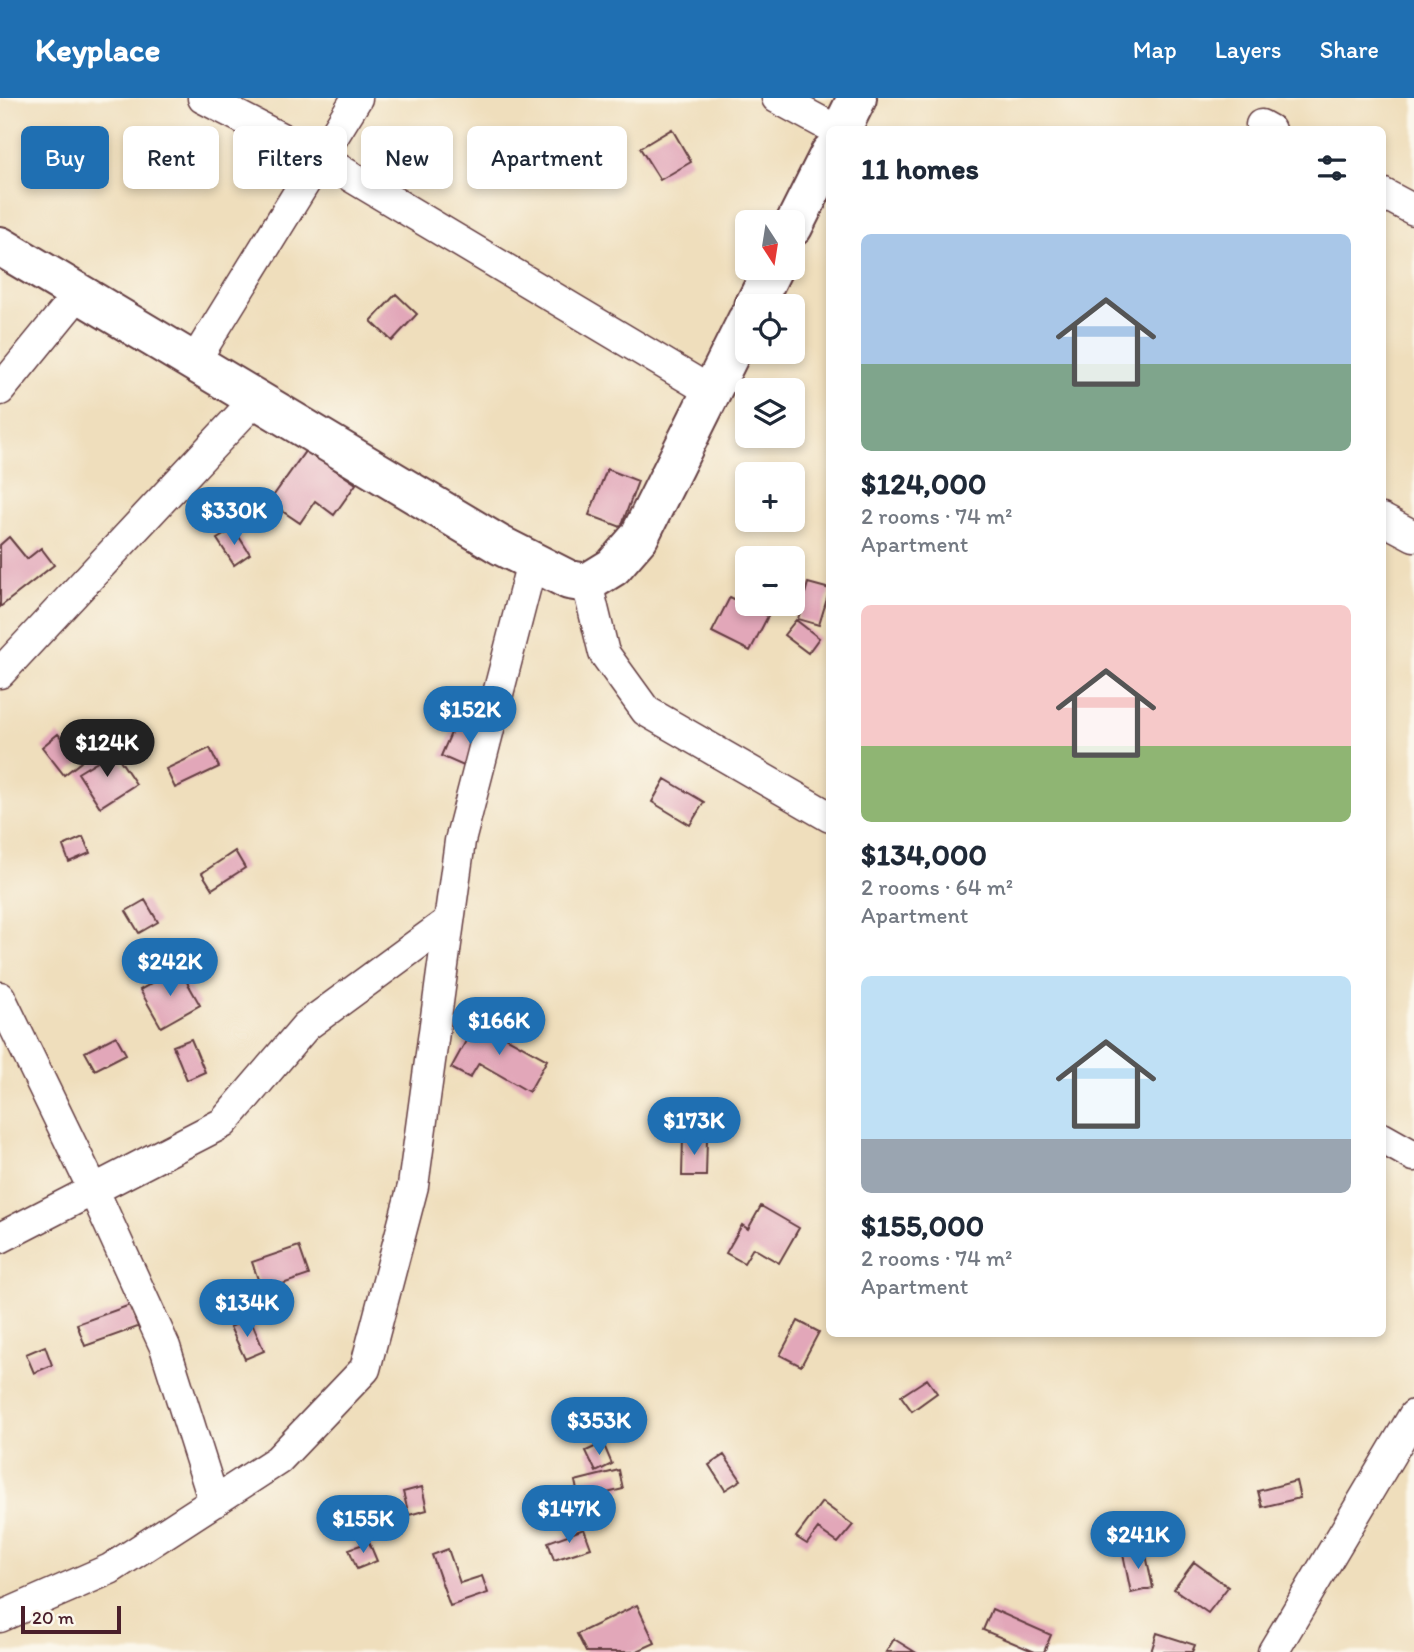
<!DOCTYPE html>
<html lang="en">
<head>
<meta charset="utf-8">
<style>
  body { margin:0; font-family:Itim,sans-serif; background:#f2f2f3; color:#1f2937; height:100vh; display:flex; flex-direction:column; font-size:26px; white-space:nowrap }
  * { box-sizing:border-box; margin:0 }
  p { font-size:23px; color:#747a83 }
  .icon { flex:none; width:38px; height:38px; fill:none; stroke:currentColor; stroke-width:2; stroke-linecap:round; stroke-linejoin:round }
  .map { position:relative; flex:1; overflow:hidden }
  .sheet { position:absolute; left:826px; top:28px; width:560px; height:1211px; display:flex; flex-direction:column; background:#fff; border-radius:10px; box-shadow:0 4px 10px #0003 }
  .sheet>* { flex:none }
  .top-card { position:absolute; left:21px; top:28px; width:665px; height:63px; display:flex; gap:14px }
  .needle { width:46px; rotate:168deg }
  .tools { position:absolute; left:735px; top:112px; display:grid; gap:14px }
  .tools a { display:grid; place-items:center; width:70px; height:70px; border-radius:10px; background:#fff; box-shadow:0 4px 10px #0003; font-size:35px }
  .scale { position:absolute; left:21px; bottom:18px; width:100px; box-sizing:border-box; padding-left:7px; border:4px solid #4a1f2b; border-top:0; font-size:19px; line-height:24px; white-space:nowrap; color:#4a1f2b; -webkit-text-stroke:5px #fbf7ec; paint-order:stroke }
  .price { position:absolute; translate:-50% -60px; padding:0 16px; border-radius:24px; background:#1f6fb2; color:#fff; font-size:23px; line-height:46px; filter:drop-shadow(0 2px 4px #0008) }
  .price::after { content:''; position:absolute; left:50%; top:42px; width:21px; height:16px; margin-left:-10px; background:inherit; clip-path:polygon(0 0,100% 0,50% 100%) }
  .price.selected { background:#222; color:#fff }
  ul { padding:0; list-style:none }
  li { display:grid; align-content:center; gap:14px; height:371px; padding:0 35px }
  li span { display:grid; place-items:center; height:217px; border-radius:10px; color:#555 }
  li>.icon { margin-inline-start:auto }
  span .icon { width:126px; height:126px; fill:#fffc; stroke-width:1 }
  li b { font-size:30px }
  h2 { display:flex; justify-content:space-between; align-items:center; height:84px; padding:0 35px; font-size:30px }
  .tag { padding:0 24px; border-radius:10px; background:#fff; box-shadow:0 4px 10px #0003; font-size:24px; line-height:63px }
  .tag.selected { background:#1f6fb2; color:#fff }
  header { display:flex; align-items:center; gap:42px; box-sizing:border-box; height:98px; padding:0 35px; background:#1f6fb2; color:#fff }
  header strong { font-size:33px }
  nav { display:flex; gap:38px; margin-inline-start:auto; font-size:24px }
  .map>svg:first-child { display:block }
  .building { fill:#e2a7b9 }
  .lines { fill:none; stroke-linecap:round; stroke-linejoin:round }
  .street-casing { stroke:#633c41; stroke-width:33 }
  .secondary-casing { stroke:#633c41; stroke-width:42 }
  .street { stroke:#fff; stroke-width:30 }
  .secondary { stroke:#fff; stroke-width:38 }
</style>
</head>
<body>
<header>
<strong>Keyplace</strong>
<nav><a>Map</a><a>Layers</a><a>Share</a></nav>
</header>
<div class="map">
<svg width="1414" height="1554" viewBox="0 0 1414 1554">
  <rect width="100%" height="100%" fill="#fbf7ec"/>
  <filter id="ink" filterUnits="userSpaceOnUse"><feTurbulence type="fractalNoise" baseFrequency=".0143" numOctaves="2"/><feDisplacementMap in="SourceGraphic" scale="14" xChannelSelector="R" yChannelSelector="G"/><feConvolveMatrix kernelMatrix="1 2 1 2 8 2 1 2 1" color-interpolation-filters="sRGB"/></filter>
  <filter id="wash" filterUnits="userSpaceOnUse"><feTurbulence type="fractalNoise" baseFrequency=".00686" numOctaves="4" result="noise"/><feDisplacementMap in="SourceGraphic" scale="28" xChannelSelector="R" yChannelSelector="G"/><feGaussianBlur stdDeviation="1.57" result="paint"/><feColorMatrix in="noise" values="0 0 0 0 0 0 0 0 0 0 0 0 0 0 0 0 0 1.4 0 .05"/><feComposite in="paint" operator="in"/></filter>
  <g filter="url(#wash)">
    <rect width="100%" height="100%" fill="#efdebc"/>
    <g id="blocks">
      <path class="building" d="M672,31L691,64L660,82L640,50Z
        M396,196L417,216L392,243L371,223Z
        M306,352L356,386L334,417L315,403L300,425L269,404Z
        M607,371L638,383L621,429L589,417Z
        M234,431L250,456L234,467L217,441Z
        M9,439L27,461L41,450L54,467L0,509V447Z
        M808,485L830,491L819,527L798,521Z
        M730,499L768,518L750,553L712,534Z
        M796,522L819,540L808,555L784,537Z
        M457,621L499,639L482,676L441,658Z
        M58,636L81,664L64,677L42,649Z
        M210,650L219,669L175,690L166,671Z
        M114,653L136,686L100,709L78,675Z
        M665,681L704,704L690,727L652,704Z
        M83,739L90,755L69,764L63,748Z
        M235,753L245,770L212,791L202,775Z
        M145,802L158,824L139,835L126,813Z
        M179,870L200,907L161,929L140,892Z
        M477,923L547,962L529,994L479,965L470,980L451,970Z
        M116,938L126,956L95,972L85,954Z
        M191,941L205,974L187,982L173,948Z
        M683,1039L707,1040L706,1078H682Z
        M761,1108L799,1130L779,1165L753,1150L744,1165L726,1155L742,1127L748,1131Z
        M299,1148L309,1177L262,1193L252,1164Z
        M130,1207L138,1229L85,1248L77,1226Z
        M250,1220L264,1253L245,1261L230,1229Z
        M798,1223L819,1234L801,1268L780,1257Z
        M45,1248L52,1267L34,1275L26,1256Z
        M927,1281L937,1295L912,1313L901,1298Z
        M603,1345L612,1366L596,1374L586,1353Z
        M724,1357L741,1382L725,1392L709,1367Z
        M619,1372L623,1391L579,1402L575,1383Z
        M1296,1383L1300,1400L1262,1409L1258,1393Z
        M422,1389L427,1412L409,1417L403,1394Z
        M822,1404L853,1427L838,1445L818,1431L807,1446L796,1439Z
        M584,1431L591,1450L554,1462L548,1444Z
        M369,1444L377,1463L357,1471L349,1451Z
        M448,1451L460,1485L482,1478L488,1495L450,1508L432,1457Z
        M1145,1452L1153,1490L1131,1495L1123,1456Z
        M1194,1464L1228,1489L1208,1515L1174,1491Z
        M637,1507L655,1545L635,1554H586L577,1536Z
        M992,1511L1051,1537L1044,1554H1035L983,1532Z
        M1157,1535L1195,1547L1192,1554H1151Z
        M894,1541L915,1554H886Z"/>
    </g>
  </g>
  <g filter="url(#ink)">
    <use href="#blocks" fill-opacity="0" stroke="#633c41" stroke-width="2"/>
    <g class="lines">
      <g class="street-casing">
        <path id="street" d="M203,0L320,60L712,294
          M777,0L836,32
          M1261,27L1270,32
          M1382,95L1414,112
          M194,264L357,0
          M0,292L79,195
          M1382,421L1414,438
          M587,485L604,555L646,613L830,719
          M0,575L256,301
          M0,899L94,1093L165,1249L214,1404
          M1382,1040L1414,1058
          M0,1140L223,1025L306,928L449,823
          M0,1519L110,1471L278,1362L365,1271L413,1088L460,743L532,464
          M1273,1554L1414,1317"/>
      </g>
      <g class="secondary-casing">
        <path id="secondary" d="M841,32L857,0
          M793,129L830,55
          M0,148L500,447L569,482L587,485L613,469L639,439L747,222
          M754,208L773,170"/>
      </g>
      <use href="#street" class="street"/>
      <use href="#secondary" class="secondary"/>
    </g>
  </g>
</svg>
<div class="tools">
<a><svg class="needle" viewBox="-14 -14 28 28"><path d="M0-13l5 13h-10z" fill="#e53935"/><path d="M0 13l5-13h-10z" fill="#747a83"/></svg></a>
<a><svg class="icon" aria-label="locate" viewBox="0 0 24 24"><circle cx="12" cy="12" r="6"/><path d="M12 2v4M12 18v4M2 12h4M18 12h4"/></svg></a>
<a><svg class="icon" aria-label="layers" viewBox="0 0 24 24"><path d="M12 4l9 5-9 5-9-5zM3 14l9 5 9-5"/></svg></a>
<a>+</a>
<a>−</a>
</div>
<div class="scale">20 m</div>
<b class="price" style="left:234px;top:449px">$330K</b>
<b class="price" style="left:470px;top:648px">$152K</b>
<b class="price selected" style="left:107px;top:681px">$124K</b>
<b class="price" style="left:170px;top:900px">$242K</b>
<b class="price" style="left:499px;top:959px">$166K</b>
<b class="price" style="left:694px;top:1059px">$173K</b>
<b class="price" style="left:247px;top:1241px">$134K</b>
<b class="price" style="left:599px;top:1359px">$353K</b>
<b class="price" style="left:569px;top:1447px">$147K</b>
<b class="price" style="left:363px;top:1457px">$155K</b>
<b class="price" style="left:1138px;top:1473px">$241K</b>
<div class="top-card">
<a class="tag selected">Buy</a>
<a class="tag">Rent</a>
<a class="tag">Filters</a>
<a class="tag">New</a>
<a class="tag">Apartment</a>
</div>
<section class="sheet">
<h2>11 homes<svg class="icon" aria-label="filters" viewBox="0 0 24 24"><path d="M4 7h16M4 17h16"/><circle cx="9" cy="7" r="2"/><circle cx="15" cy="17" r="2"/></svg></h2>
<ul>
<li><span style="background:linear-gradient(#a9c7e8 60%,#7fa58c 0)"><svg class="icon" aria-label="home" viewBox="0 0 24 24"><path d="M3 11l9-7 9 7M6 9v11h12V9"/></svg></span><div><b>$124,000</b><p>2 rooms · 74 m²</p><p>Apartment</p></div></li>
<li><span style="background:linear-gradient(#f6c9c9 65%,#8fb573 0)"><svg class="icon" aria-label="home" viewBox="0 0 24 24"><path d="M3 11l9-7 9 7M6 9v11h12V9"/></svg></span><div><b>$134,000</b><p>2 rooms · 64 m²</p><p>Apartment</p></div></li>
<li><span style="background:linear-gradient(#bfe0f5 75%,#9aa5b1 0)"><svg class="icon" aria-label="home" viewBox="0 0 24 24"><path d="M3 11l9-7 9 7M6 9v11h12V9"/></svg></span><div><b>$155,000</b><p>2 rooms · 74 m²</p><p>Apartment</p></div></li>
</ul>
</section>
</div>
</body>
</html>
